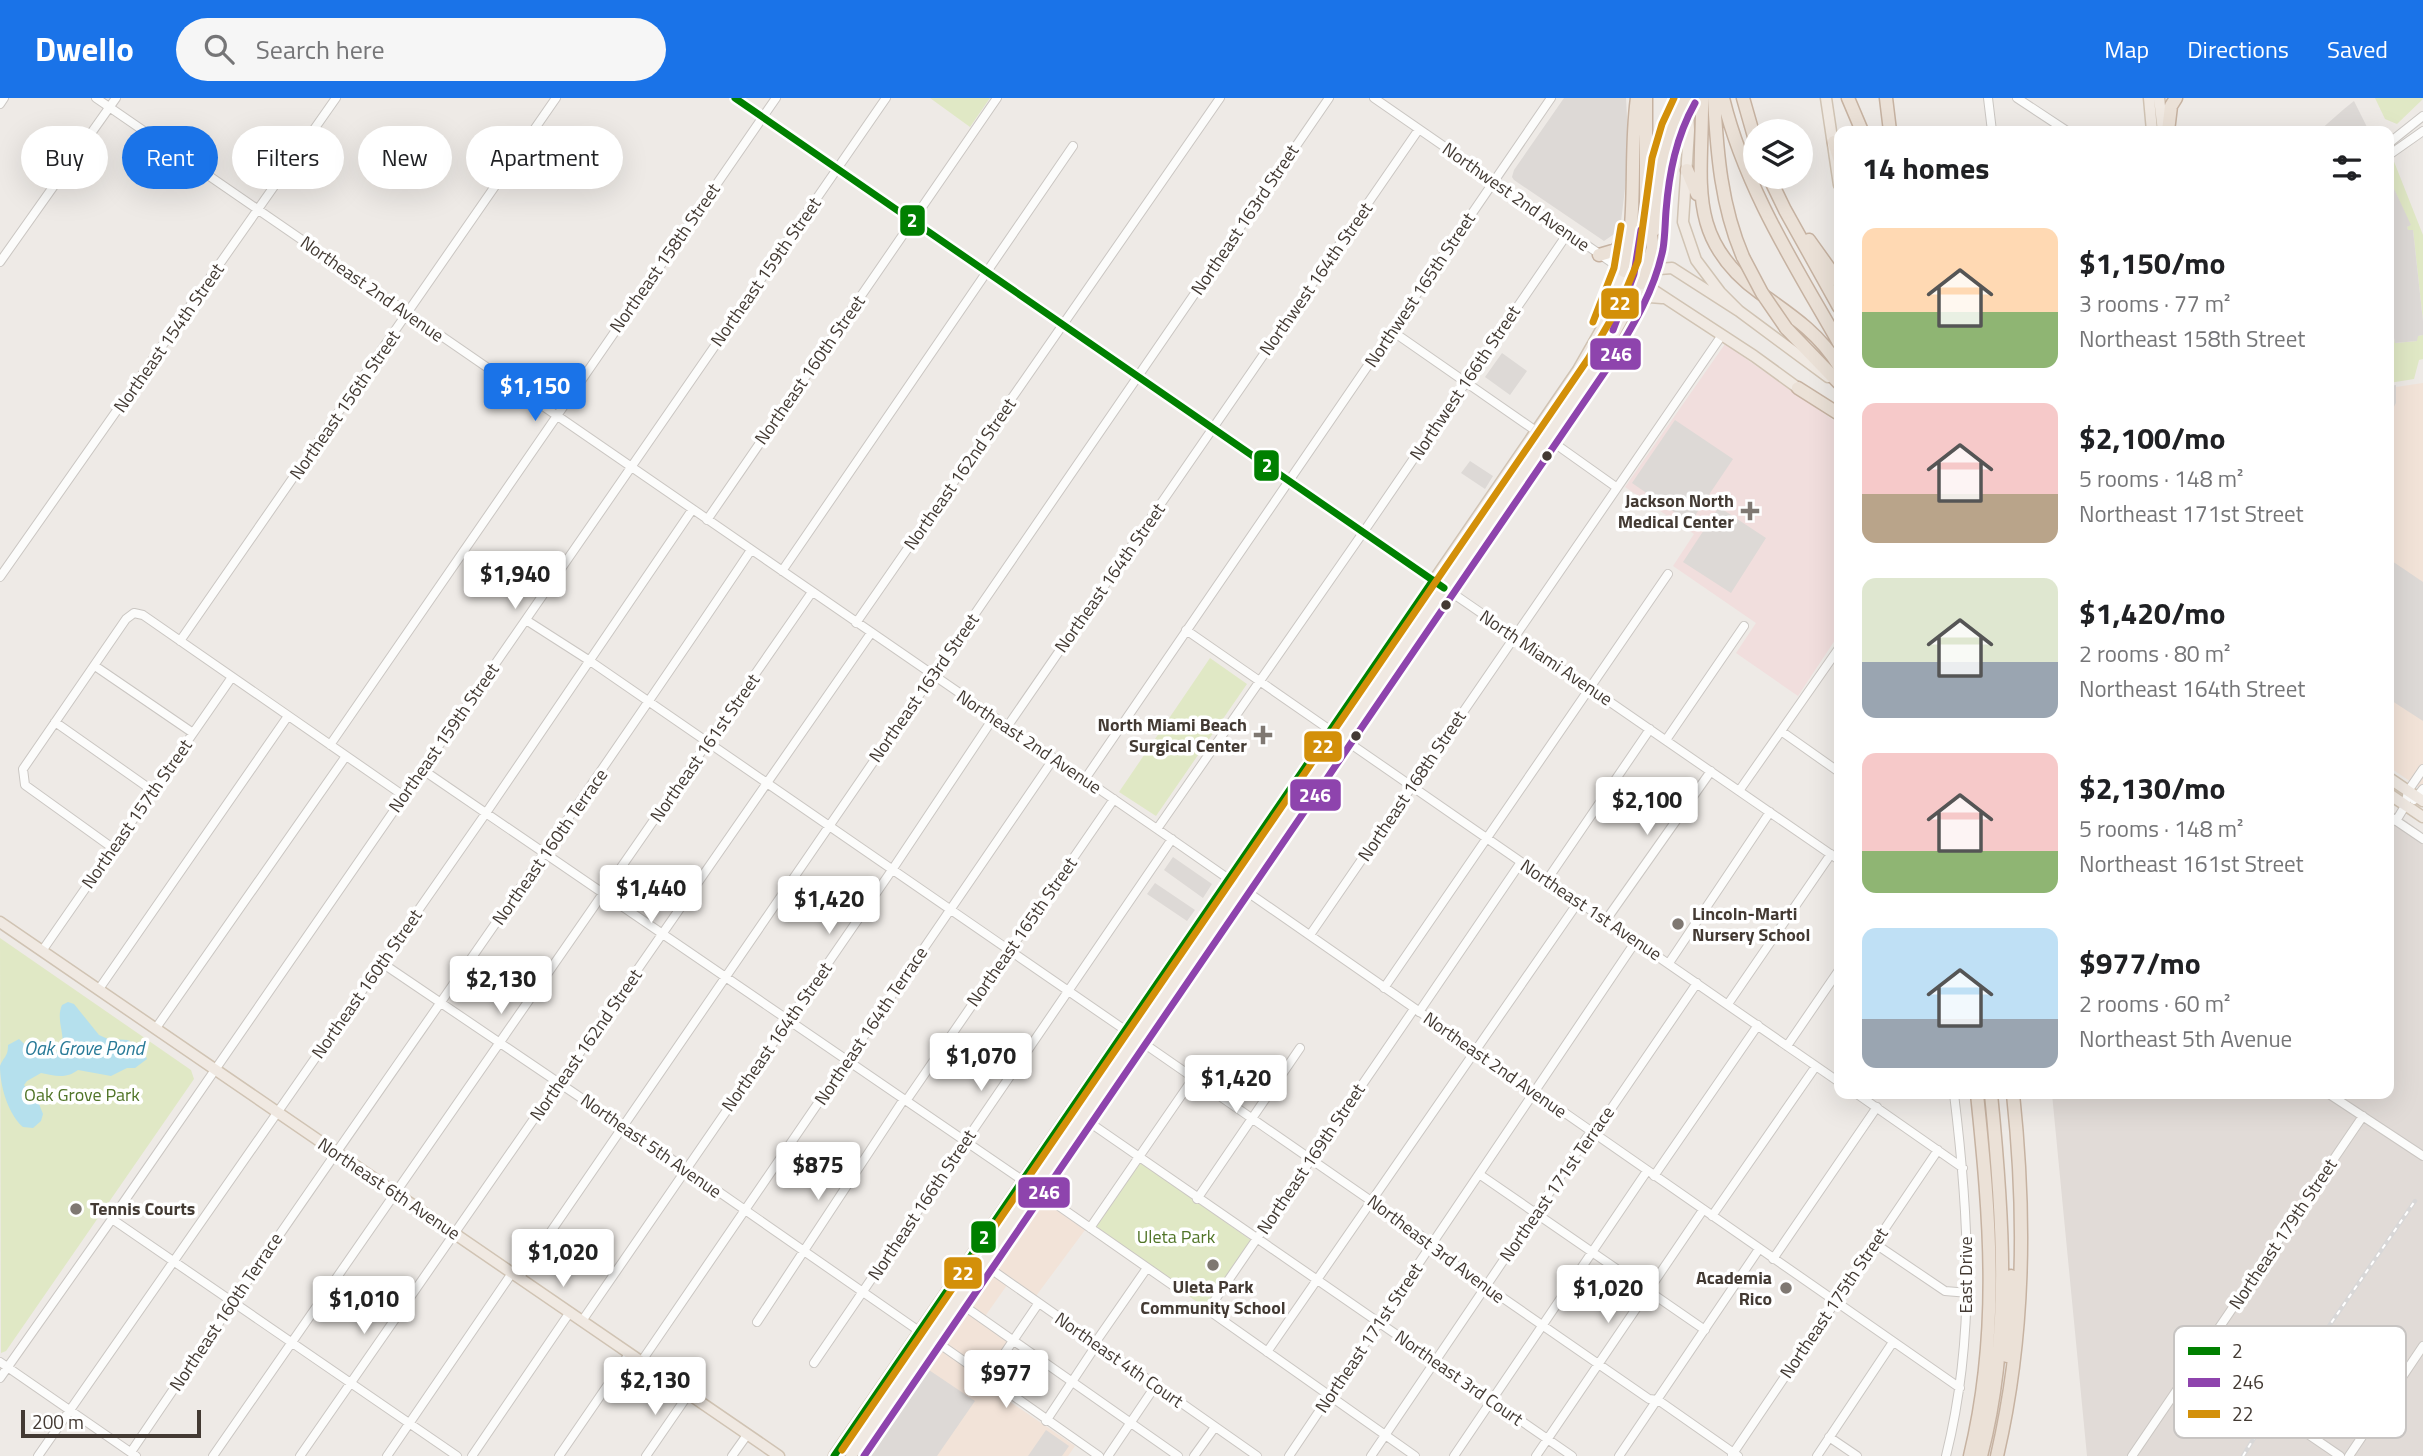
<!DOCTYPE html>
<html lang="en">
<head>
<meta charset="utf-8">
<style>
  body { margin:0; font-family:"Titillium Web",sans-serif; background:#f6f6f6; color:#202124; height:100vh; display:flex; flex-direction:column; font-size:26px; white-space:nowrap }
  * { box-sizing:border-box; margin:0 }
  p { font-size:23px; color:#757577 }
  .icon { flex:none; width:38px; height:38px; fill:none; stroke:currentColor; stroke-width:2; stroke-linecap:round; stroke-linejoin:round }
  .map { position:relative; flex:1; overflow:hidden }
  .sheet { position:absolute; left:1834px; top:28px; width:560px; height:973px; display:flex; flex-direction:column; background:#fff; border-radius:14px; box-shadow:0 7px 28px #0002 }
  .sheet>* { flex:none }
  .top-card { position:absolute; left:21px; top:28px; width:665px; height:63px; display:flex; gap:14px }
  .fabs { position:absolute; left:1743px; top:21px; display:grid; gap:14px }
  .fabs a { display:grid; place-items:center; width:70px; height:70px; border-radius:50%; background:#fff; box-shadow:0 7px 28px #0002; font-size:35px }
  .scale { position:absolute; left:21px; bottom:18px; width:180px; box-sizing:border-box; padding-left:7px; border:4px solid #433a33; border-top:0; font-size:19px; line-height:24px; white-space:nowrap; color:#433a33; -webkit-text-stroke:5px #fff; paint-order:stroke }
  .price { position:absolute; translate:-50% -60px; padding:0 16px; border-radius:7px; background:#fff; color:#222; font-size:23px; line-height:46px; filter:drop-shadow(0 2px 4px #0008) }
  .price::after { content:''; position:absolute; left:50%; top:42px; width:21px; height:16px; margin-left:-10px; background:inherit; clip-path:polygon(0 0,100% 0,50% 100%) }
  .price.active { background:#1a73e8; color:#fff }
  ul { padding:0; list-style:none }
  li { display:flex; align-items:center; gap:21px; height:175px; padding:0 28px }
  li span { display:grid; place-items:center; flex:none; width:196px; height:140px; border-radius:14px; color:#555 }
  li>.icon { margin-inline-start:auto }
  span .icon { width:84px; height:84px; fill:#fffc; stroke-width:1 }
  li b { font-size:30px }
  h2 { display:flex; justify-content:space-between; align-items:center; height:84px; padding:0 28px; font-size:30px }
  .chip { padding:0 24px; border-radius:32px; background:#fff; box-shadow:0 7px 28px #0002; font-size:24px; line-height:63px }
  .chip.active { background:#1a73e8; color:#fff }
  header { display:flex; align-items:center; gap:42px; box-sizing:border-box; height:98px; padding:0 35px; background:#1a73e8; color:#fff }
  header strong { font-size:33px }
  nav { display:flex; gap:38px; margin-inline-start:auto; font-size:24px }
  .search { width:490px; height:63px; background:#f6f6f6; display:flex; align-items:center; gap:18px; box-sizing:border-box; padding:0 24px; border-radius:38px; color:#757577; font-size:26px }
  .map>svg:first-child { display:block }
  .commercial { fill:#f2e3d8 }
  .industrial { fill:#e1dbd7 }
  .medical { fill:#f1dedd }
  .green { fill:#e0e8c5 }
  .parking { fill:#ddd9d6 }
  .water { fill:#b5e0ed }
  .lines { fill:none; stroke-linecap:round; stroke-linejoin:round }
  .minor-casing { stroke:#cac6c2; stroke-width:10 }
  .major-casing { stroke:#d0c3b3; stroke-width:13 }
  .highway-casing { stroke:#c6b2a1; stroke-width:15 }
  .minor { stroke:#fcfcfb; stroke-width:8 }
  .major { stroke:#f0e9e2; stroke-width:10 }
  .highway { stroke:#ebe1d7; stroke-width:12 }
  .rail-casing { stroke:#d8d7d7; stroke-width:4.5 }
  .rail { stroke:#fff; stroke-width:2; stroke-dasharray:5; stroke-linecap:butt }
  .highway-bridge-casing { stroke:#c6b2a1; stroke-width:15; stroke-linecap:butt }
  .highway-bridge { stroke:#ebe1d7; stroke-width:12 }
  .bus-1-casing { stroke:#fff; stroke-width:12 }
  .bus-2-casing { stroke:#fff; stroke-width:12 }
  .bus-3-casing { stroke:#fff; stroke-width:12 }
  .bus-1 { stroke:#008000; stroke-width:7 }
  .bus-2 { stroke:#8e44ad; stroke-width:7 }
  .bus-3 { stroke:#d3900a; stroke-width:7 }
  .bus-dot { fill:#433a33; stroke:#fff; stroke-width:2.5 }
  .poi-dot { fill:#7f7872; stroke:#fff; stroke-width:2.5 }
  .labels { text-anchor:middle; stroke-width:7; stroke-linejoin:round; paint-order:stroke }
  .street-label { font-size:18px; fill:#433a33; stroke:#fff }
  .poi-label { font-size:18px; font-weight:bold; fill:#433a33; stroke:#fff; text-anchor:end }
  .park-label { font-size:18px; fill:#507427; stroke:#fff }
  .water-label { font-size:19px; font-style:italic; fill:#287a97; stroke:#fff }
  .key { fill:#fff; stroke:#c7c4c2; stroke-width:2 }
  .key-label { font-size:19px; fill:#433a33 }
  .line-badge { stroke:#fff; stroke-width:2.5 }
  .badge-label { font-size:19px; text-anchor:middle; font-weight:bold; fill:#fff }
</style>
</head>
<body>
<header>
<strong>Dwello</strong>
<div class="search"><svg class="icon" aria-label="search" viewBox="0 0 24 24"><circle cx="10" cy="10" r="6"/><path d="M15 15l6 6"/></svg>Search here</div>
<nav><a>Map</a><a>Directions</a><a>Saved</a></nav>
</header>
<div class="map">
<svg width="2423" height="1358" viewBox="0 0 2423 1358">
  <rect width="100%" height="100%" fill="#eeeae6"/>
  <path class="commercial" d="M2423,285V692L2389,669V290Z
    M1039,1100L1085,1132L1036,1198L1012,1180L981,1224L1008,1244L981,1284L1075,1348L1068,1358H863Z"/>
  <path class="industrial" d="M2389,711L2423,735V1358H2087L2052,996H2389Z"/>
  <path class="medical" d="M1725,246L1839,326V536L1798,598L1736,555L1756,525L1673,468L1694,436L1625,389Z"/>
  <path class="green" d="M930,0H990L970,29Z
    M2375,0H2423V1L2397,26L2385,21Z
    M2393,61L2423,137V223L2413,132L2408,133L2407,129L2410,127L2389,80V63Z
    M2423,237V261L2419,262L2414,281L2389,285V240H2394L2395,245L2417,243V238Z
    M1210,560L1247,586L1156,718L1119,694Z
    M0,840L191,972L194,981L6,1253L1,1255Z
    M1137,1062L1252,1143L1207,1211L1094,1131Z"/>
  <path class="parking" d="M1564,0H1626L1629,57L1620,132L1604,143L1514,82L1512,79L1514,72Z
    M2354,3L2369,33H2319L2344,11Z
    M2389,80L2411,127L2407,129L2408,132H2413L2423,223V237L2418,238L2417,243L2395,245L2394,240H2389Z
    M1502,255L1527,273L1510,297L1485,279Z
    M2396,287V305L2389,318V288Z
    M1675,322L1733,361L1690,425L1632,385Z
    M1470,363L1493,378L1485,391L1461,375Z
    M1719,409L1766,440L1731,495L1683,464Z
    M2389,461L2423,484V623L2389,601Z
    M1173,759L1212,786L1203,800L1164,772Z
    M1155,785L1195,812L1187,823L1147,796Z
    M923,1268L975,1303L937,1358H861Z
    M1046,1332L1069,1348L1062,1358H1028Z"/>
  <path class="water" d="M68,904L74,906L99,937L108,941L128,942L143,952L147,961L135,970H127L111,978L78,972C66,981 55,978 41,975L27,983L24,987L37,1001L43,1016L41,1023L33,1030L23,1029C8,1016 0,988 0,968C4,958 8,959 8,947L19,941L39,960C81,952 52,930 62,907Z"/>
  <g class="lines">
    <g class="minor-casing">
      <path id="minor" d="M96,0L1157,731L1960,1290
        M735,0L1839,762
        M1374,0L1624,173
        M1988,0L1992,33
        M2017,0L2067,33
        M0,6L4,0
        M2389,45L2423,18
        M2389,57L2423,33
        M0,164L116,0
        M1392,233L1536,333
        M1547,340L1616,389
        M707,422L997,0
        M782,473L1073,48
        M0,479L336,0
        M526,522L590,563L1125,932
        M856,525L1220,0
        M1186,532L1330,632
        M180,543L556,0
        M95,568L193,635
        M55,624L153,693
        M1007,629L1419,31
        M1781,633L1839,674
        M1342,640L1839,984
        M1666,642L1744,528
        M330,647L776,0
        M423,672L1022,1082
        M1085,681L1551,0
        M1739,693L1839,550
        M2414,702L2423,691
        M2389,718L2423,741
        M2396,723L2405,708L2408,693L2423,671
        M1157,731L1369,426L1568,135
        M114,751L25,687L23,671L126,521L134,515L143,517L404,698
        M1547,782L1650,631
        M1606,822L1711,673
        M1310,837L1722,237
        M42,853L232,579
        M382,865L686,1071L919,1233
        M1669,865L1770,714
        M1384,890L1668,476
        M99,891L288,618
        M1728,906L1831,756
        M1414,911L1208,1212L1415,1358
        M1419,914L1521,764
        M156,930L346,658
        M1136,940L1426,1141L1435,1153L1649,1301L1658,1302L1738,1358
        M1787,948L1839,872
        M1857,996L1963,1070
        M2329,996L2423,1058
        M906,1003L1114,701
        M1070,1011L1572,1358
        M1479,1076L1705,1232
        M1654,1078L1758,927
        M1033,1090L1175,1189
        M1197,1101L1300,950
        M1712,1118L1816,968
        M112,1121L457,1358
        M1090,1130L1194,979
        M1874,1145L1945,1193L1969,1195
        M1773,1161L1877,1009
        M982,1165L1257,1358
        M519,1180L1329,0
        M957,1203L1178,1358
        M582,1223L892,772L994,619
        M757,1224L904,1001
        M931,1240L1099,1358
        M1095,1245L1147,1170
        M1267,1254L1579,803
        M2198,1261L2340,1358
        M0,1264L136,1358
        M641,1264L1054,660
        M814,1265L1172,741
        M0,1280L112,1121L886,0
        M987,1281L1038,1206
        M1046,1323L1097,1246
        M1829,1339L1857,1358
        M131,1354C335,1051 548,756 751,452
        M1732,1357L1938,1052
        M38,1358L486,715L692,412
        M213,1358L812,494
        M300,1358L871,535
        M387,1358L512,1175
        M472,1358L570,1214
        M559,1358L629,1256
        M646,1358L688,1297
        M732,1358L747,1337
        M1108,1358L1156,1287
        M1194,1358L1215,1329
        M1289,1358L1636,843
        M1371,1358L1587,1039L1598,1030L1697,885
        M1454,1358L1647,1073
        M1536,1358L1703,1112
        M1619,1358L1759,1151
        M1817,1358L1893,1244
        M1946,1358C1976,1238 1969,1117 1954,996
        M2132,1358L2363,1018
        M2349,1358L2423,1248"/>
    </g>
    <g class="major-casing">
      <path id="major" d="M1687,0L1689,32L1683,124L1696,162L1720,194L1739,213L1828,279
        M1826,0L1839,87
        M2149,0L2152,33
        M2159,0L2163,33
        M1624,173L1754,258L1798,290
        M1631,213L1649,199L1662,200
        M1611,235L1621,200
        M2389,680L2423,703
        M2389,696L2423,719
        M0,824L779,1358
        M834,1358L1578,272L1602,230L1624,173
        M851,1358L1597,267L1642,185L1659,171L1672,170L1739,213"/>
    </g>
    <g class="highway-casing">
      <path id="highway" d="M1702,0C1703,82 1684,140 1760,195C1791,217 1819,235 1839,268
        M1714,0C1717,55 1721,108 1743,159
        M1723,0C1745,90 1794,166 1839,245
        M1743,0L1755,42
        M1848,0L1862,33
        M1886,0L1890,33
        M2168,33L2171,8L2176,0
        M1834,44L1839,60
        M1687,72L1697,96
        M1769,79L1785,112L1839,209
        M1654,132C1658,88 1662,37 1686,0
        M1634,140L1642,184
        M1809,142L1839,184
        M1599,157L1616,152L1629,133
        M1624,173C1638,116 1629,57 1637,0
        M1642,185L1653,150L1646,106V0
        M1786,230L1839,285
        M1798,290L1839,316
        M2007,1258L2011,1178
        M1970,1358C2000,1234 1990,1121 1977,996
        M1981,1358C2012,1239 2003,1117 1991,996
        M1997,1358C2025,1238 2026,1118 2013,996"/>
    </g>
    <use href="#minor" class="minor"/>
    <use href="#major" class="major"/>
    <use href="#highway" class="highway"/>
    <g class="rail-casing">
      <path id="rail" d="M2243,1358L2272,1311L2415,1103"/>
    </g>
    <use href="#rail" class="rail"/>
    <g class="highway-bridge-casing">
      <path id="highway-bridge" d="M1743,159L1762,195L1786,230"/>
    </g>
    <use href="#highway-bridge" class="highway-bridge"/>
    <g class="bus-1-casing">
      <path id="bus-1" d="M735,0L1444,490
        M834,1358L1433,482"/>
    </g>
    <g class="bus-2-casing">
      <path id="bus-2" d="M1613,232L1634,176L1641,132
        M864,1358L1606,272C1629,234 1654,196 1663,151C1665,139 1665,126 1666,113C1669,75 1676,39 1695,5"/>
    </g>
    <g class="bus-3-casing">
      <path id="bus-3" d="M1593,224L1614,170L1621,128
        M842,1352L1588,261L1620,206L1638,163L1652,60L1662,26L1674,0"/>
    </g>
    <use href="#bus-1" class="bus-1"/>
    <use href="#bus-2" class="bus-2"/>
    <use href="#bus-3" class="bus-3"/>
  </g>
  <g class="bus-dot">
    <circle cx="1547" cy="358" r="6"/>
    <circle cx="1446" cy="507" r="6"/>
    <circle cx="1356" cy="638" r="6"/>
  </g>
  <g class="poi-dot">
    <path d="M1746.5 402.5h7v7h7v7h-7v7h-7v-7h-7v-7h7z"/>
    <path d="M1259.5 626.5h7v7h7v7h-7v7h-7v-7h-7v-7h7z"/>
    <circle cx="1678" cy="826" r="7"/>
    <circle cx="76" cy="1111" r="7"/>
    <circle cx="1213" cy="1167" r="7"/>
    <circle cx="1786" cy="1190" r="7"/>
  </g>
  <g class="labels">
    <g class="street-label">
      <text transform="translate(1516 99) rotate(35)" y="6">Northwest 2nd Avenue</text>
      <text transform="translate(1245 122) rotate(-56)" y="6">Northeast 163rd Street</text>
      <text transform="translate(665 160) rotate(-55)" y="6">Northeast 158th Street</text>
      <text transform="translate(766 174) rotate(-55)" y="6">Northeast 159th Street</text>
      <text transform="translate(1316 181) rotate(-55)" y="6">Northwest 164th Street</text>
      <text transform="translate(372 191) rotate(35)" y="6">Northeast 2nd Avenue</text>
      <text transform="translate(1420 192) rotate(-56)" y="6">Northwest 165th Street</text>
      <text transform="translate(169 240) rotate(-55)" y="6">Northeast 154th Street</text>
      <text transform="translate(810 272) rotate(-55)" y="6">Northeast 160th Street</text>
      <text transform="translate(1465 285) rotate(-56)" y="6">Northwest 166th Street</text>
      <text transform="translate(345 307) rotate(-55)" y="6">Northeast 156th Street</text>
      <text transform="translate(960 376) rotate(-55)" y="6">Northeast 162nd Street</text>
      <text transform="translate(1110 480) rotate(-55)" y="6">Northeast 164th Street</text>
      <text transform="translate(1546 560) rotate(34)" y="6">North Miami Avenue</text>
      <text transform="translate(924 590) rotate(-55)" y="6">Northeast 163rd Street</text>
      <text transform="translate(444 640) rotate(-55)" y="6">Northeast 159th Street</text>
      <text transform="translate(1029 644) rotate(34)" y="6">Northeast 2nd Avenue</text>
      <text transform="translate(705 650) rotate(-55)" y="6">Northeast 161st Street</text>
      <text transform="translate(1412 688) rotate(-56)" y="6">Northeast 168th Street</text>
      <text transform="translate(137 716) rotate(-55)" y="6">Northeast 157th Street</text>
      <text transform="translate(550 749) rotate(-55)" y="6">Northeast 160th Terrace</text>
      <text transform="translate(1591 812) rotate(34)" y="6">Northeast 1st Avenue</text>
      <text transform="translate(1022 834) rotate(-55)" y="6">Northeast 165th Street</text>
      <text transform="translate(367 886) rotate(-55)" y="6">Northeast 160th Street</text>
      <text transform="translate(871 928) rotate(-56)" y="6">Northeast 164th Terrace</text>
      <text transform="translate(777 939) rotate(-55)" y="6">Northeast 164th Street</text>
      <text transform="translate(586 947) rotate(-55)" y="6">Northeast 162nd Street</text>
      <text transform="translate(1495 967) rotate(35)" y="6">Northeast 2nd Avenue</text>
      <text transform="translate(651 1048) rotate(35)" y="6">Northeast 5th Avenue</text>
      <text transform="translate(1311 1061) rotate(-56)" y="6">Northeast 169th Street</text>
      <text transform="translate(1557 1086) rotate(-55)" y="6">Northeast 171st Terrace</text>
      <text transform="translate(389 1091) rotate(34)" y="6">Northeast 6th Avenue</text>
      <text transform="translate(922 1107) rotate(-56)" y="6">Northeast 166th Street</text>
      <text transform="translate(2283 1136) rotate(-56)" y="6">Northeast 179th Street</text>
      <text transform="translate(1436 1151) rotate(37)" y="6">Northeast 3rd Avenue</text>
      <text transform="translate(1966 1177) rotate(-90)" y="6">East Drive</text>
      <text transform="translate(1834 1205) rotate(-56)" y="6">Northeast 175th Street</text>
      <text transform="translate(226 1214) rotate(-56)" y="6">Northeast 160th Terrace</text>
      <text transform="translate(1369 1240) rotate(-56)" y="6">Northeast 171st Street</text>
      <text transform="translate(1119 1262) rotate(35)" y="6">Northeast 4th Court</text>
      <text transform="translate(1459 1280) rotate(35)" y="6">Northeast 3rd Court</text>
    </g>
    <g class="poi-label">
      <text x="1734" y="409">Jackson North<tspan x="1734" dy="21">Medical Center</tspan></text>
      <text x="1247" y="633">North Miami Beach<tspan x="1247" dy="21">Surgical Center</tspan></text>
      <text x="1692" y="822" text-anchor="start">Lincoln-Marti<tspan x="1692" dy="21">Nursery School</tspan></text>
      <text x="90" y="1117" text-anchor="start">Tennis Courts</text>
      <text x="1772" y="1186">Academia<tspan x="1772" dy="21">Rico</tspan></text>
      <text x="1213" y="1195" text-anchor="middle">Uleta Park<tspan x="1213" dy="21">Community School</tspan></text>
    </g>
    <g class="park-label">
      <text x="82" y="1003">Oak Grove Park</text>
      <text x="1176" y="1145">Uleta Park</text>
    </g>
    <g class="water-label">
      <text x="84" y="957">Oak Grove Pond</text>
    </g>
  </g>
  <rect x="2174" y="1228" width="232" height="112" rx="10" class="key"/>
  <rect x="2188" y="1249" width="32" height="8" fill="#008000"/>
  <rect x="2188" y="1280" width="32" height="9" fill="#8e44ad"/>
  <rect x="2188" y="1312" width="32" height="8" fill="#d3900a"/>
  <g class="key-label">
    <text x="2232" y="1260">2</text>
    <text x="2232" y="1291">246</text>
    <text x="2232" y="1323">22</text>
  </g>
  <g class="line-badge">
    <rect x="899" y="106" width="27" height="33" rx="7" fill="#008000"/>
    <rect x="1600" y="189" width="40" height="33" rx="7" fill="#d3900a"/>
    <rect x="1589" y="239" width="53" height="34" rx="7" fill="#8e44ad"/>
    <rect x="1253" y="351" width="27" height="33" rx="7" fill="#008000"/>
    <rect x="1303" y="632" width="40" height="33" rx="7" fill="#d3900a"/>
    <rect x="1289" y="680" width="53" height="34" rx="7" fill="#8e44ad"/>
    <rect x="1017" y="1078" width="54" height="33" rx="7" fill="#8e44ad"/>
    <rect x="970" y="1122" width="27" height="34" rx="7" fill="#008000"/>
    <rect x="943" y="1158" width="40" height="34" rx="7" fill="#d3900a"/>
  </g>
  <g class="badge-label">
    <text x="912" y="129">2</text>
    <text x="1620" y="212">22</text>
    <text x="1616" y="263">246</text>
    <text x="1267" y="374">2</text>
    <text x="1323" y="655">22</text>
    <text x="1315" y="704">246</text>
    <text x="1044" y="1101">246</text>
    <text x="984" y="1146">2</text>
    <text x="963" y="1182">22</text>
  </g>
</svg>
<div class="fabs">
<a><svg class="icon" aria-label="layers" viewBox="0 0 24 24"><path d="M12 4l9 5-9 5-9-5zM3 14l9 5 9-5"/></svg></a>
</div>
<div class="scale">200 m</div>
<b class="price active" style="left:535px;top:325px">$1,150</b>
<b class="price" style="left:515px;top:513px">$1,940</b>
<b class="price" style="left:1647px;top:739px">$2,100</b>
<b class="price" style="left:651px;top:827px">$1,440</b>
<b class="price" style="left:829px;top:838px">$1,420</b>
<b class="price" style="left:501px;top:918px">$2,130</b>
<b class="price" style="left:981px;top:995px">$1,070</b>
<b class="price" style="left:1236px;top:1017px">$1,420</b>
<b class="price" style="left:818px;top:1104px">$875</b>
<b class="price" style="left:563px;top:1191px">$1,020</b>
<b class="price" style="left:1608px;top:1227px">$1,020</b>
<b class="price" style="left:364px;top:1238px">$1,010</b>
<b class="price" style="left:1006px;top:1312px">$977</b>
<b class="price" style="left:655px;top:1319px">$2,130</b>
<div class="top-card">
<a class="chip">Buy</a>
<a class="chip active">Rent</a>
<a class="chip">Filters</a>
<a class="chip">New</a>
<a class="chip">Apartment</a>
</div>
<section class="sheet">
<h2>14 homes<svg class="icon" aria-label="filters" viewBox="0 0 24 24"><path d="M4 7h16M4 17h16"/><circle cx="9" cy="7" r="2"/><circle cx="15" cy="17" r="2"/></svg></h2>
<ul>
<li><span style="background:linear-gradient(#ffd9b3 60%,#8fb573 0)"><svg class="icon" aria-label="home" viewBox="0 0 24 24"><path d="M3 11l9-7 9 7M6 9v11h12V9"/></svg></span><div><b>$1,150/mo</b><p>3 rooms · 77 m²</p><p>Northeast 158th Street</p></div></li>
<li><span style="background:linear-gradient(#f6c9c9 65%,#b9a48a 0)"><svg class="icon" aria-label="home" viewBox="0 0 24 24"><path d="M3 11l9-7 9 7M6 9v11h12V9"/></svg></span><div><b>$2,100/mo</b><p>5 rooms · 148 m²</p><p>Northeast 171st Street</p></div></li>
<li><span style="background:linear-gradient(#dfe7d0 60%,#9aa5b1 0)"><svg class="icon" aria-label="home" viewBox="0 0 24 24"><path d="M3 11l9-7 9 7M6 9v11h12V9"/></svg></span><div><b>$1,420/mo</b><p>2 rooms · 80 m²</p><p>Northeast 164th Street</p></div></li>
<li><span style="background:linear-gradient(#f6c9c9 70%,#8fb573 0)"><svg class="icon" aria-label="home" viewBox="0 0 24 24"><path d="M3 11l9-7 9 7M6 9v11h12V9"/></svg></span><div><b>$2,130/mo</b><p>5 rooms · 148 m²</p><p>Northeast 161st Street</p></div></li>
<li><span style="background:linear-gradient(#bfe0f5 65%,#9aa5b1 0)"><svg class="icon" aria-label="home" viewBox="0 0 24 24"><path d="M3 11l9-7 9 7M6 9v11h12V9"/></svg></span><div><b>$977/mo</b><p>2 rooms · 60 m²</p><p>Northeast 5th Avenue</p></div></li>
</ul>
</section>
</div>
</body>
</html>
